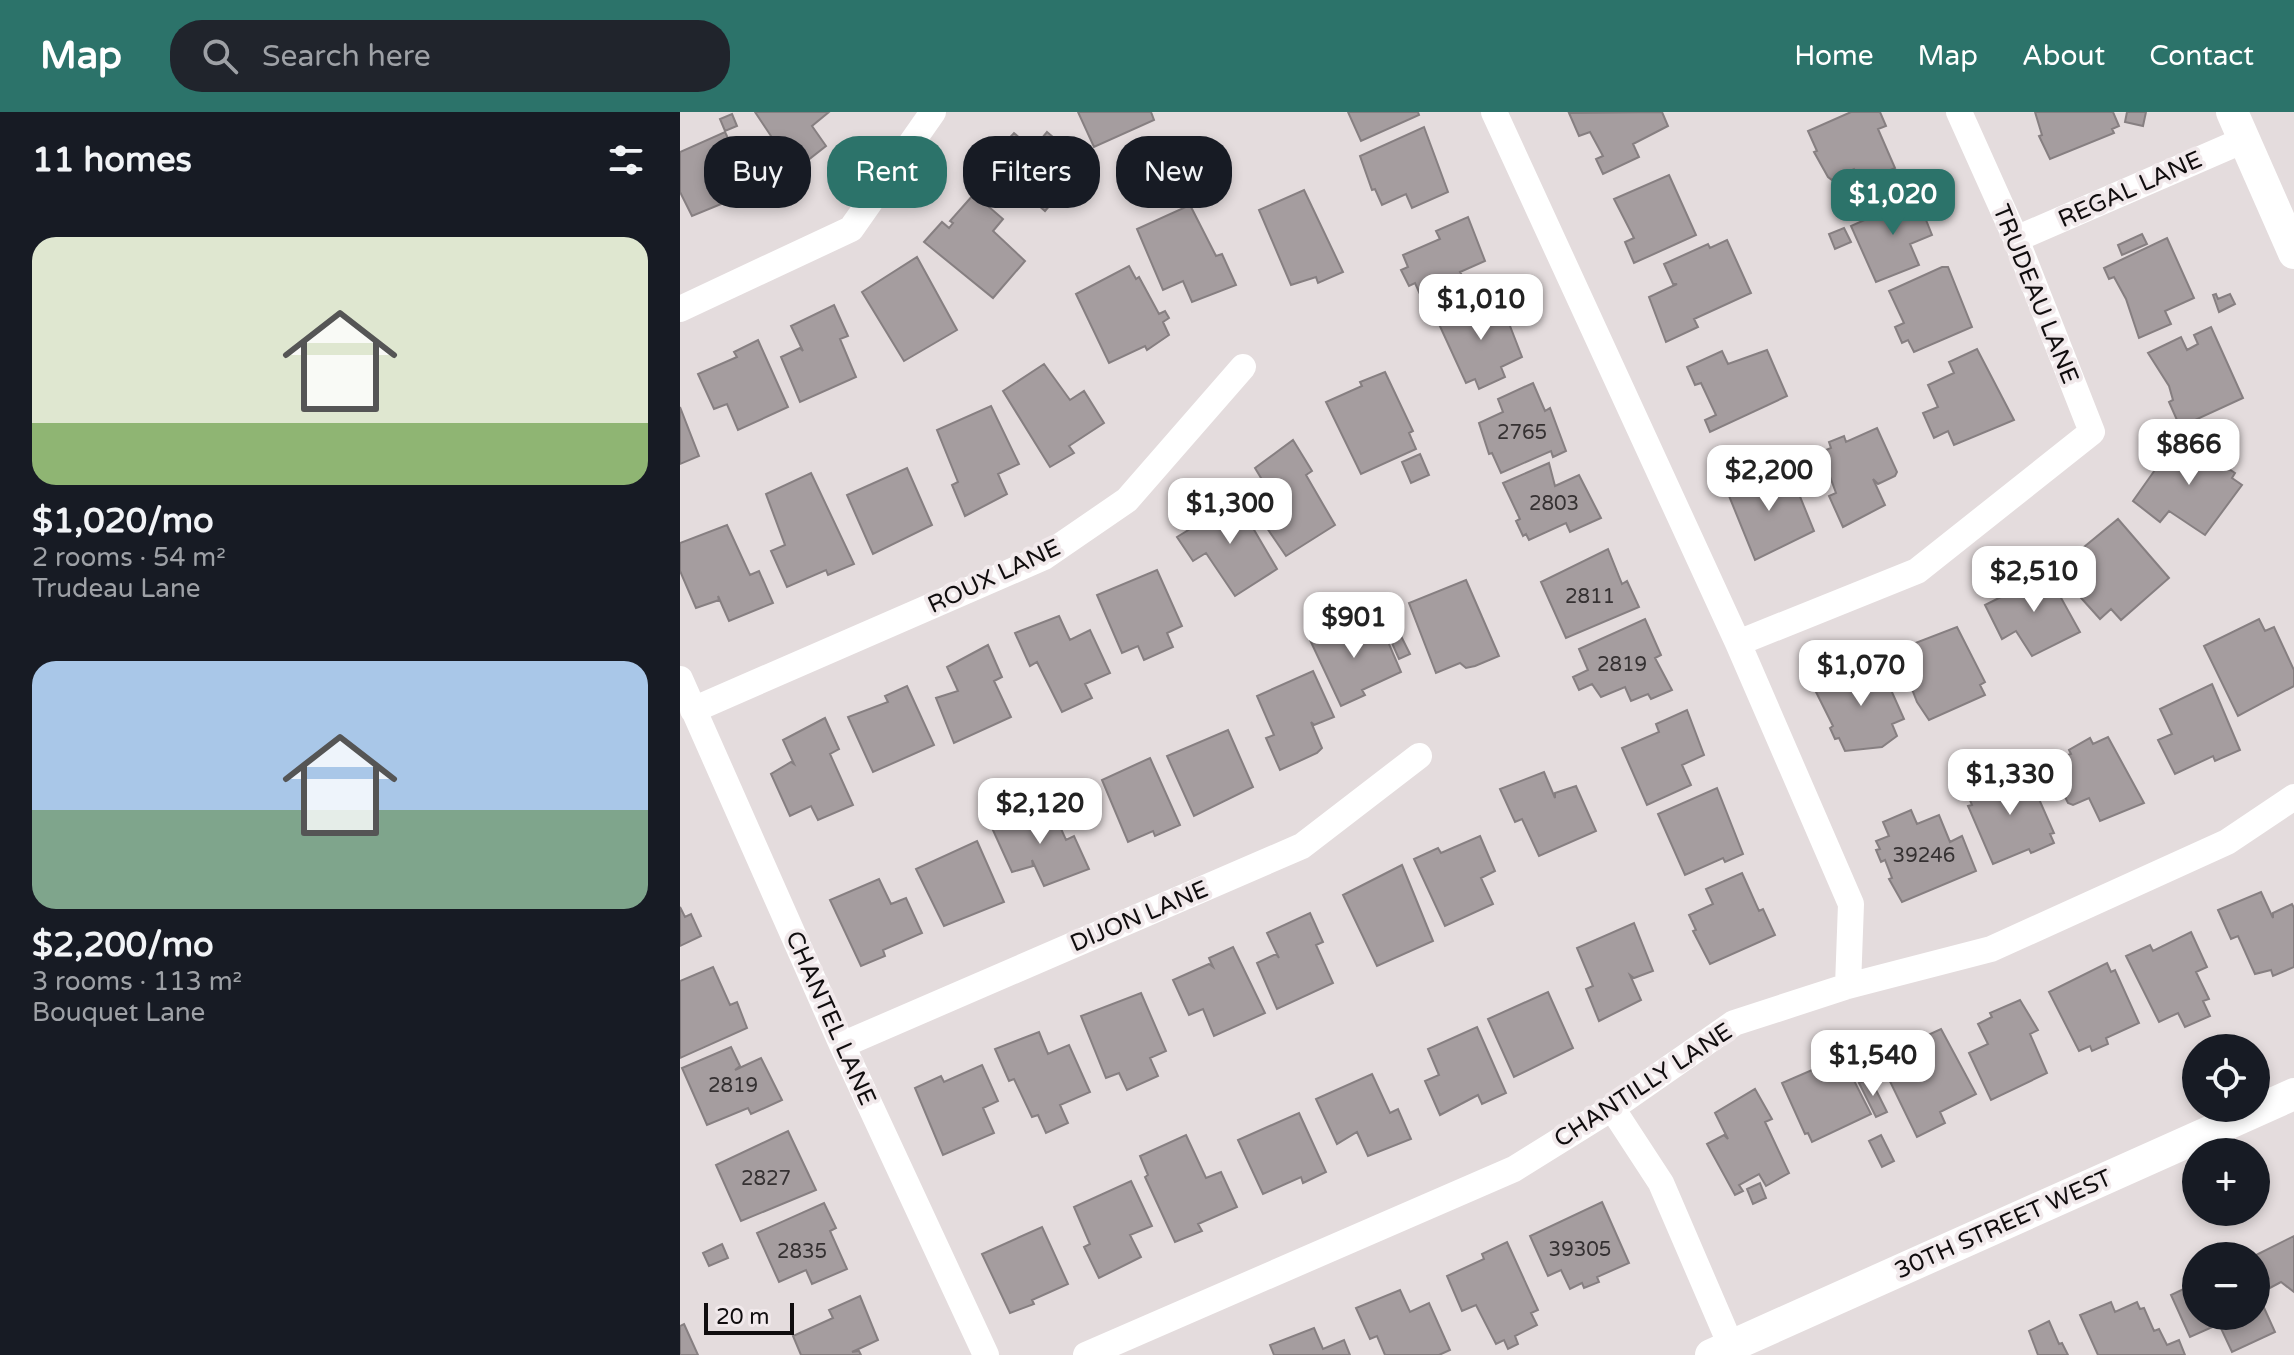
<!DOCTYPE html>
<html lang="en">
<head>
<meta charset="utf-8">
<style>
  body { margin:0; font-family:"Varela Round",sans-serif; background:#20242c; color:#f1f3f6; height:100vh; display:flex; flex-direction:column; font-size:30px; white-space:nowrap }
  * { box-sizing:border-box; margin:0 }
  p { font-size:26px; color:#9ea1a6 }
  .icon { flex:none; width:44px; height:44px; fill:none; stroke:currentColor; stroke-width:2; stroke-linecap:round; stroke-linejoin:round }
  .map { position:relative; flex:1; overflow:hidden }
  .details { display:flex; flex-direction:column; background:#171b24; width:680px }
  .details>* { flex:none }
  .banner { position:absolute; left:24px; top:24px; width:760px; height:72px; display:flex; gap:16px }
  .fabs { position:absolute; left:1502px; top:922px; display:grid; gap:16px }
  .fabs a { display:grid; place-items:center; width:88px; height:88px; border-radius:50%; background:#171b24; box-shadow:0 4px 12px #0003; font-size:40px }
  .scale { position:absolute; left:24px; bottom:20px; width:90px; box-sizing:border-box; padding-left:8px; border:4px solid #100d0e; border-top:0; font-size:22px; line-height:28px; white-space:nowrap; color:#100d0e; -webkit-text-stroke:6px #f1e9eb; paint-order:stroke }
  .price { position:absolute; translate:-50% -68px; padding:0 18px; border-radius:16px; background:#fff; color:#222; font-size:26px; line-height:52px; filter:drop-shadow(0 2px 4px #0008) }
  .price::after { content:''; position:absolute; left:50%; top:48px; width:24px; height:18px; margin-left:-12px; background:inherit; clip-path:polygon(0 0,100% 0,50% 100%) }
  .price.on { background:#2c736a; color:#fff }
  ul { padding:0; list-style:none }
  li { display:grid; align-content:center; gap:16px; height:424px; padding:0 32px }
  li span { display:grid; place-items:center; height:248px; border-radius:24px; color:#555 }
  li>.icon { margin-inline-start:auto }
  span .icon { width:144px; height:144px; fill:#fffc; stroke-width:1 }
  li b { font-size:34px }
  h2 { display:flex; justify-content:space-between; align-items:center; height:96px; padding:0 32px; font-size:34px }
  .pill { padding:0 28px; border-radius:32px; background:#171b24; box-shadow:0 4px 12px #0003; font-size:28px; line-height:72px }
  .pill.on { background:#2c736a; color:#fff }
  header { display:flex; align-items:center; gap:48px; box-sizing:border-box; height:112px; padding:0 40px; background:#2c736a; color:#fff }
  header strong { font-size:38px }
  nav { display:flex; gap:44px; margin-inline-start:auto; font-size:28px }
  .search { width:560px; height:72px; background:#20242c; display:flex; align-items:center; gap:20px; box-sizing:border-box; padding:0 28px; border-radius:32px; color:#9ea1a6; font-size:30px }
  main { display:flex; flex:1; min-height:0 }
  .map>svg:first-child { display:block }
  .building { fill:#a59d9f; stroke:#867f81; stroke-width:2 }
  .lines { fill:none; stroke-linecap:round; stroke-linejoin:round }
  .minor { stroke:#fff; stroke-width:26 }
  .tertiary { stroke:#fff; stroke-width:32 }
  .labels { text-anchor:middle; stroke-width:8; stroke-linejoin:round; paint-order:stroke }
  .number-label { font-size:20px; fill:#353132 }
  .street-label { font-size:24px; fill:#100d0e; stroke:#f1e9eb }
</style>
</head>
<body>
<header>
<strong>Map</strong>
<div class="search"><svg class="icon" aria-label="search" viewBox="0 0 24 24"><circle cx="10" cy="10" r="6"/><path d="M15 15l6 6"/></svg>Search here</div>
<nav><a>Home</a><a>Map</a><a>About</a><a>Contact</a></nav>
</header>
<main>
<section class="details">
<h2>11 homes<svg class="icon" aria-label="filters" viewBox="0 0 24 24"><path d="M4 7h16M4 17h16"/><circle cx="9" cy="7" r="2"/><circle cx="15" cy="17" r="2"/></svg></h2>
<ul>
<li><span style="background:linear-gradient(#dfe7d0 75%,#8fb573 0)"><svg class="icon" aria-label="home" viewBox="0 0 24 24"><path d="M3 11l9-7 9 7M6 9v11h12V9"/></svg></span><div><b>$1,020/mo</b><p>2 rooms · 54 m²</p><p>Trudeau Lane</p></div></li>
<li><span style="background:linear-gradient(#a9c7e8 60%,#7fa58c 0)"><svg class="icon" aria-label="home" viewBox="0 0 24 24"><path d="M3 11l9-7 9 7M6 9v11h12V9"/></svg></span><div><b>$2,200/mo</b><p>3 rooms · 113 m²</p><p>Bouquet Lane</p></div></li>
</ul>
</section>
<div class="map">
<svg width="1614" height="1243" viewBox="0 0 1614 1243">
  <rect width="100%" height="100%" fill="#e4dcdd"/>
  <path class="building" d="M75,0H149L132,14L146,34L109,63L89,35L95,30Z
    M398,0H471L474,8L414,35Z
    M668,0H738L739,3L681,29Z
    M982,0L988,14L953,32L959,45L923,62L916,47L923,44L910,20L899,24L889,1Z
    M1171,0H1200L1206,14L1198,17L1215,56L1181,71L1174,57L1152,68L1148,65L1134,40L1137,39L1128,19Z
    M1355,0H1433L1439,14L1432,17L1434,21L1370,47L1359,24L1362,23Z
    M1447,0H1466L1463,14L1445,10Z
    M52,2L57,14L45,19L40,7Z
    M744,15L768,80L732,96L726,82L702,93L695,77L692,78L680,44Z
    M45,20L73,79L12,104L0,80V40Z
    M367,20L405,52L365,99L333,71L328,78L302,55L334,21L353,37Z
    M989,63L1016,123L954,151L945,130L954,126L934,87Z
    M624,78L663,160L638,171L636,165L611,173L579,98Z
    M1234,78L1252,123L1230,132L1239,153L1196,170L1171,114L1207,98L1204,92Z
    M1204,79L1208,88L1188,97L1184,88Z
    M294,82L323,107L313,119L345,149L313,186L244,130L262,110L269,116L273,111L270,109Z
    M510,93L536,144L542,142L556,173L512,190L503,169L483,178L457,117Z
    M788,105L805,149L780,160L793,181L748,200L735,171L729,174L721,158L728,155L723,143L760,127L756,119Z
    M1164,116L1171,130L1155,137L1149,122Z
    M1462,122L1467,132L1442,143L1438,133Z
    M1487,126L1514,186L1485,199L1491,212L1459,226L1446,187L1434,165L1429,167L1424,156Z
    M1047,128L1071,181L1014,207L1018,215L986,230L969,185L997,172H993L984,152L1028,132L1030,136Z
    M237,145L277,218L224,249L182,180Z
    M449,154L456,167L459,165L479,202L485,199L489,206L483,210L489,223L467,238L465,234L429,251L396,182Z
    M1262,155H1268L1292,215L1234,240L1228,228L1222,231L1215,215L1224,211L1209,179Z
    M1536,182L1538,187L1550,182L1555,192L1539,200L1533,183Z
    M818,183L842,245L821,255L825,265L799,277L795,267L786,271L758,210Z
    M154,193L168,224L160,227L176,265L120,290L101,245L120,236L123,239L111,214Z
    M1531,215L1563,286L1500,315L1489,290L1493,288L1489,274L1468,241L1501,225L1507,238L1518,232L1514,223Z
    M78,228L108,295L58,318L47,292L34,297L18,262L57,245L54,240Z
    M1297,237L1334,308L1274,333L1268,319L1254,326L1243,301L1258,295L1248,273L1274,261L1269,250Z
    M1087,238L1107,284L1030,320L1025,308L1036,303L1021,271L1015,273L1007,255L1042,239L1048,252Z
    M364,252L390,288L404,279L424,311L389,334L394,341L370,355L323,279Z
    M705,260L733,319L729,321L736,337L681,362L646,290L682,274L680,270Z
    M853,271L865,299L870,296L886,339L873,345L871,339L821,361L812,341L809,342L799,311L823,300L818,287Z
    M311,294L339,352L318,362L327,382L285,404L272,373L278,370L257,318Z
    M0,295L19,344L0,352Z
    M1197,316L1217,360L1215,364L1198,372L1193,367L1205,393L1163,415L1149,384L1156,381L1141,340L1151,336L1149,330L1164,324L1166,330Z
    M1499,324L1555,361L1552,366L1562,373L1525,423L1489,399L1480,410L1453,389Z
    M1530,326L1548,327L1547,342L1529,341Z
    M613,328L632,359L626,363L655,413L606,444L568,388L587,376L575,356Z
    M740,342L749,363L731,371L722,350Z
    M869,351L875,374L899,363L921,406L890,420L886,411L849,428L846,422L843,424L836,409L840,407L823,371Z
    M227,356L252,413L193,442L167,383Z
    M1110,360L1134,419L1075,448L1045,374L1075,361L1080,373Z
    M131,361L174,452L148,463L146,458L107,475L91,439L105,433L86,382Z
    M553,382L597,457L555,484L526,441L513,449L497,425L533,403L528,396Z
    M1438,407L1489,466L1441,508L1431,497L1420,507L1376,458Z
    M47,413L70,463L79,459L93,491L49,509L38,484L39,488L16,496L0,459V431Z
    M928,437L942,472L947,469L959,495L886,526L861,470Z
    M1365,457L1400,520L1352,544L1336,519L1322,527L1305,493L1343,474L1341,469Z
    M477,458L502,514L487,521L493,535L464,548L458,534L442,541L417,483Z
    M786,468L819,544L795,554L786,556L780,551L756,561L729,491Z
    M379,504L390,528L410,518L430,561L405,572L412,586L382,600L357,550L350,554L335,521Z
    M680,505L692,531L706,525L721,560L682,578L685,583L661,594L630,528Z
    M965,507L981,543L975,546L992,578L971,587L968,582L951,589L945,575L921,585L912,572L899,578L893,565L908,558L899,537Z
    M1579,507L1585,519L1594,515L1614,558V574L1558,604L1524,534Z
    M1277,515L1305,570L1300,573L1305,583L1249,608L1237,590L1217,538Z
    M718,518L730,542L719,547L708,522Z
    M308,533L322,565L314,569L331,605L274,631L256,586L278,579L267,555Z
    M1198,549L1224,607L1212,612L1217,624L1202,635L1165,639L1159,626L1155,627L1150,616L1153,614L1134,576Z
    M633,559L654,605L634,613L631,610L642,636L637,641L600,658L586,626L594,623L577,584Z
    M1532,572L1560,638L1535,649L1533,644L1495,662L1478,628L1492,622L1480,597Z
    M227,574L254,633L193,660L168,605L208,590L205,584Z
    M1007,598L1024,643L1002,653L1011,673L967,693L942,636L979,620L976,612Z
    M145,606L159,637L150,642L173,693L138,708L131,694L110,704L91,662L111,650L114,652L103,628Z
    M548,618L573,675L514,704L487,644Z
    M1428,625L1464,691L1420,709L1409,686L1393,693L1388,691L1367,649L1391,642L1389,638L1410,626L1413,632Z
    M470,646L500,713L475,724L473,719L448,730L422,668Z
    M1341,658L1346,670L1351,669L1374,721L1370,722L1374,731L1351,741L1349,737L1313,752L1288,694L1292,693L1287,681Z
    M864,660L875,686V681L896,674L916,719L859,744L842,707L835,710L820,677Z
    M1037,676L1063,742L1045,750L1043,746L1005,763L978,702Z
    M369,690L386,728L394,724L409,757L364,774L352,748L353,754L332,760L312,716Z
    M1231,698L1237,712L1259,703L1270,730L1282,724L1296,759L1222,790L1209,767L1212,766L1205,748L1201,750L1196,738L1200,737L1196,729L1209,724L1203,710Z
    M800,724L815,759L801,766L813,792L765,814L734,747L758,736L761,741Z
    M297,729L324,790L264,814L236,757Z
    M722,753L753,829L697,854L663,783Z
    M1062,761L1079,799L1083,797L1095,823L1030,852L1013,819L1016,818L1009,803L1033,792L1026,777Z
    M199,767L211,792L226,786L242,821L203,838L205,844L181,854L150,788Z
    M1581,780L1593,806V801L1612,792L1614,796V855L1593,864L1591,858L1575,862L1558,824L1551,827L1538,798Z
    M0,795L5,805L11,802L21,824L0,834Z
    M630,801L643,830L636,833L653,871L597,897L577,851L596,842L599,846L587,821Z
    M954,811L973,859L954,866L950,863L961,888L919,909L906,877L913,874L897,836Z
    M1511,820L1527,855L1516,860L1529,887L1523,889L1530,904L1505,915L1498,901L1479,910L1446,844L1470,833L1473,839Z
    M553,835L585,901L534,924L523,897L509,903L493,868L529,852L533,855L529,846Z
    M1427,851L1431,860L1435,858L1459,911L1426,926L1428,932L1412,939L1410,934L1399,939L1369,880Z
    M33,855L50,893L57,890L67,916L0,946V869Z
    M868,880L893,936L834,965L808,907Z
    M461,881L486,939L470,946L478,964L447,978L439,961L426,966L401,904Z
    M1340,888L1358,918L1350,922L1367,961L1311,988L1289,941L1308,932L1298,912L1312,905L1310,901Z
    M797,915L826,981L802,992L798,983L760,1003L745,969L759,963L748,937Z
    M1261,917L1296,982L1260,1000L1265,1011L1237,1025L1202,953L1240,934L1237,928Z
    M359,920L368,942L389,933L410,980L380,993L388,1011L366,1021L358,1003L352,1005L334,967L329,969L315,937Z
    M51,935L60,954L55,958L81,946L102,988L71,1002L68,996L27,1013L2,956Z
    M1162,945L1191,1002L1132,1030L1128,1021L1125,1022L1102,971Z
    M302,953L318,989L303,996L314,1021L263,1043L235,976L261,964L264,970Z
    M692,962L710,1001L718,997L731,1027L688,1044L677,1020L657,1032L636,987Z
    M1190,966L1207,1000L1196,1005L1179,971Z
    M1075,977L1092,1007L1085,1010L1109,1061L1086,1074L1079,1062L1059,1073L1063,1079L1055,1083L1027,1032L1044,1023L1048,1027L1035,1001Z
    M619,1001L646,1060L623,1071L621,1065L583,1082L558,1028Z
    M108,1019L136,1078L61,1109L36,1053Z
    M506,1023L526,1066L541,1060L557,1095L518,1112L522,1119L495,1130L465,1065L468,1063L460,1044Z
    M1201,1023L1214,1049L1202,1055L1189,1029Z
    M451,1069L472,1114L450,1123L461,1145L419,1166L404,1135L410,1132L394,1095Z
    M1080,1071L1086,1086L1073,1092L1067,1077Z
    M922,1090L949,1151L917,1165L919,1170L904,1176L902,1171L890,1177L881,1158L868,1164L850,1124Z
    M144,1091L156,1116L150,1119L167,1157L132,1172L126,1158L99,1170L77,1121Z
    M362,1115L388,1172L352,1188L354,1192L330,1201L302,1142Z
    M1614,1124V1180L1601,1170L1586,1178L1574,1144Z
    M827,1130L858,1198L851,1201L857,1213L835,1224L838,1232L828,1237L824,1228L816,1232L796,1193L782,1199L767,1164L804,1147L802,1142Z
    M42,1132L48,1146L29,1154L23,1141Z
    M1516,1171V1204H1576V1191L1581,1189L1595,1220L1552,1240L1539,1212L1510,1225L1491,1183Z
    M720,1178L730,1200L749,1191L770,1238L759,1243H705L697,1224L690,1227L676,1196Z
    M180,1184L198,1228L172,1240L179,1239L181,1243H121L113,1224L153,1206L149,1198Z
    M1431,1190L1435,1200L1457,1190L1460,1197L1464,1196L1474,1219L1479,1217L1487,1233L1499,1228L1505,1243H1418L1400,1203Z
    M1369,1209L1379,1232L1382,1231L1388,1243H1358L1349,1219Z
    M4,1212L18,1243H0V1214Z
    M634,1216L643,1237L664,1228L670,1243H594L590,1233Z"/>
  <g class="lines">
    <path class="minor" d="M814,0L1058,531L1171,792L1168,874
      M1336,127L1564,28
      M0,197L171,117L253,0
      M1058,531L1237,459L1412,320L1336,127L1279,0
      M0,567L162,933L306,1243
      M13,598L364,445L447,388L563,255
      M162,933L622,734L739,644
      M932,996L981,1071L1055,1243
      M406,1243L834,1057L932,996L1054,911L1168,874L1311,837L1547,730L1614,685"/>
    <path class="tertiary" d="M1552,0L1614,141
      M1031,1243L1614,982"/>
  </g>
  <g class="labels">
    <g class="number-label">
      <text x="842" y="327">2765</text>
      <text x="874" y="398">2803</text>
      <text x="910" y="491">2811</text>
      <text x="942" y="559">2819</text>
      <text x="1244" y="750">39246</text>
      <text x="53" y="980">2819</text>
      <text x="86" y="1073">2827</text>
      <text x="900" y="1144">39305</text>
      <text x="122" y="1146">2835</text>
    </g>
    <g class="street-label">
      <text transform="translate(1450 77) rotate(-24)" y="8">REGAL LANE</text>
      <text transform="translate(1356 182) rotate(68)" y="8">TRUDEAU LANE</text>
      <text transform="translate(314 464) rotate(-25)" y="8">ROUX LANE</text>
      <text transform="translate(459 804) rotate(-23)" y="8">DIJON LANE</text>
      <text transform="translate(151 906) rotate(66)" y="8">CHANTEL LANE</text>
      <text transform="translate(963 973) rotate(-33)" y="8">CHANTILLY LANE</text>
      <text transform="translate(1323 1112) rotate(-24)" y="8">30TH STREET WEST</text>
    </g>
  </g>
</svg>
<div class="fabs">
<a><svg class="icon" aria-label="locate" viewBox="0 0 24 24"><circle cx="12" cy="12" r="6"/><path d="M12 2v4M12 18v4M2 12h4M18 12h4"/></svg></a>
<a>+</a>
<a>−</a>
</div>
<div class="scale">20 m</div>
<b class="price on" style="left:1213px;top:125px">$1,020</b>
<b class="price" style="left:801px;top:230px">$1,010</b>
<b class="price" style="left:1509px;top:375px">$866</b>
<b class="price" style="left:1089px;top:401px">$2,200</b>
<b class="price" style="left:550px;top:434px">$1,300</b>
<b class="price" style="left:1354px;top:502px">$2,510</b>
<b class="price" style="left:674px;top:548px">$901</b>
<b class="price" style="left:1181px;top:596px">$1,070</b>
<b class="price" style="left:1330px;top:705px">$1,330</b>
<b class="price" style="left:360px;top:734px">$2,120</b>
<b class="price" style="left:1193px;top:986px">$1,540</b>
<div class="banner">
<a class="pill">Buy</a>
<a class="pill on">Rent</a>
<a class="pill">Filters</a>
<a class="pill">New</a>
</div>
</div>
</main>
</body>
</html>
